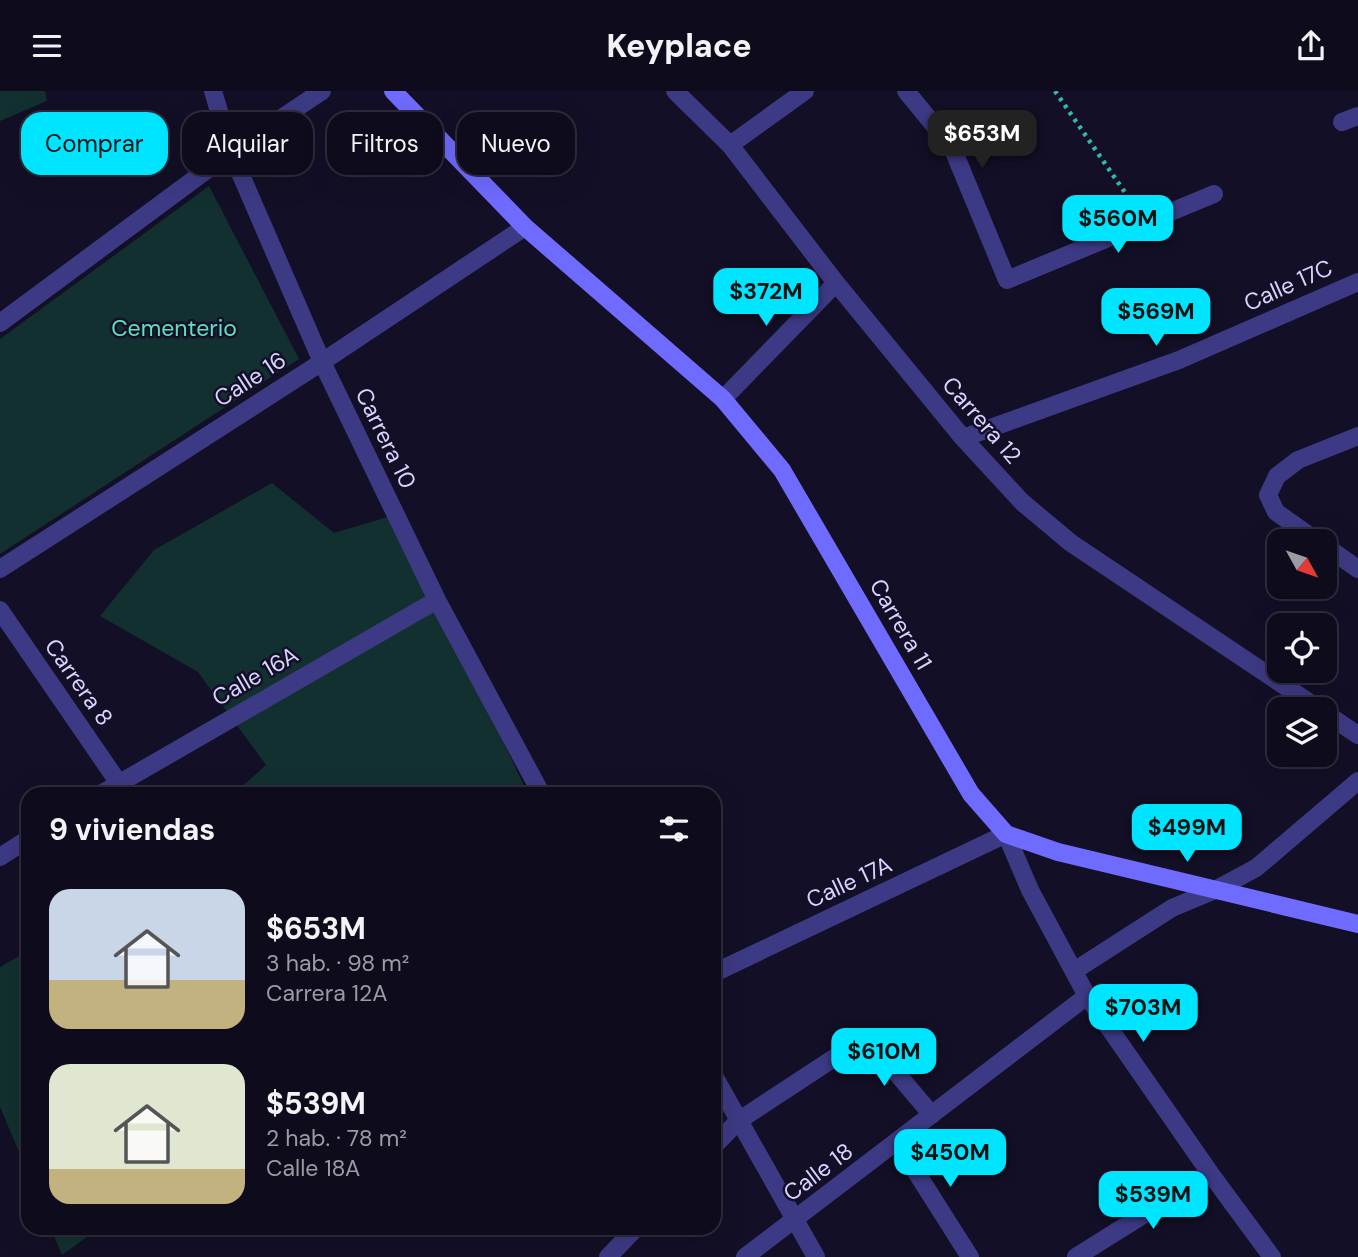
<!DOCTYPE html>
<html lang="es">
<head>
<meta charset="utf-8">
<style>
  body { margin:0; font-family:"DM Sans",sans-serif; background:#171425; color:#f1f3f6; height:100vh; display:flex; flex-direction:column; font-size:26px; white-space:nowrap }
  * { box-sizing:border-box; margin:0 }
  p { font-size:23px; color:#9b9ba3 }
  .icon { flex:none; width:38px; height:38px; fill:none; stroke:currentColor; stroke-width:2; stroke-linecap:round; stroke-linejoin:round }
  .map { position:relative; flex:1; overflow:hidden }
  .drawer { position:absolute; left:21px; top:696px; width:700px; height:448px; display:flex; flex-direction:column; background:#0e0b1c; border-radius:21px; box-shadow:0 7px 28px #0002,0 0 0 2px #2e2b3b }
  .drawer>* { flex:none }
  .top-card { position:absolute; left:21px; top:21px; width:700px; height:63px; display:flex; gap:14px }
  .needle { width:46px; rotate:130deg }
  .controls { position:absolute; left:1267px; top:438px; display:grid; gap:14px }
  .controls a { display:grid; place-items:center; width:70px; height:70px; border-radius:14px; background:#0e0b1c; box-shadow:0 7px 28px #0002,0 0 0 2px #2e2b3b; font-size:35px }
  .price { position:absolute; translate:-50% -60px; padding:0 16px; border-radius:14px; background:#00e5ff; color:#111; font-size:23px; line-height:46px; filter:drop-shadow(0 2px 4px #0008) }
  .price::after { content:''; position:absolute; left:50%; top:42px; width:21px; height:16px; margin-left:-10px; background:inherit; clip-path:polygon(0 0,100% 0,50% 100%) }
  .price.selected { background:#222; color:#fff }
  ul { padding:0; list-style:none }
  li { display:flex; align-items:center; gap:21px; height:175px; padding:0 28px }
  li span { display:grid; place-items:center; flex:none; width:196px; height:140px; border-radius:21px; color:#555 }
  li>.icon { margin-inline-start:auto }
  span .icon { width:84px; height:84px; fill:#fffc; stroke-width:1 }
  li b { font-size:30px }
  h2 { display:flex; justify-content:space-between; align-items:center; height:84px; padding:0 28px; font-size:30px }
  .tag { padding:0 24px; border-radius:21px; background:#0e0b1c; box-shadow:0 7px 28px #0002,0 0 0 2px #2e2b3b; font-size:24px; line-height:63px }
  .tag.selected { background:#00e5ff; color:#111 }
  header { display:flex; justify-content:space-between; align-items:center; height:91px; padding:0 28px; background:#0e0b1c; font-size:32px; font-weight:800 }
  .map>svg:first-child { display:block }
  .green { fill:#12302f }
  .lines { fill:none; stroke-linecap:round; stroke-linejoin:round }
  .path { stroke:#2fb8b0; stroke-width:4.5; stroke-dasharray:3.5 5; stroke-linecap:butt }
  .street { stroke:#3d3a85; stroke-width:18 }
  .secondary { stroke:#6f6bff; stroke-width:18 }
  .labels { text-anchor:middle; stroke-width:5; stroke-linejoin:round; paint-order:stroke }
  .street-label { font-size:23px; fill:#d9d4ff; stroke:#130f26 }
  .park-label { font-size:23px; fill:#5fe0c0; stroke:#130f26 }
</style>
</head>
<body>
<header><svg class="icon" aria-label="menu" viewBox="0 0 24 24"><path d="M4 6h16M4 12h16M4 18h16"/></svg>Keyplace<svg class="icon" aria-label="share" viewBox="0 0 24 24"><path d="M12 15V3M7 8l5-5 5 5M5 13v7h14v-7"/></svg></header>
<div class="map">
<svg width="1358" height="1166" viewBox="0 0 1358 1166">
  <rect width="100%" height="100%" fill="#130f26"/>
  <path class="green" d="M0,0H45L47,10L0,30Z
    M209,95L299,268L0,463V248Z
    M272,392L334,442L391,425L458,556L528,703H234L266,674L198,581L100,525L154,459Z
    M28,860V1082L0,1016V876Z
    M51,1138H98L62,1164Z"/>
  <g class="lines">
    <path class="path" d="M1055,0L1135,116"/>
    <path class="street" d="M213,0L231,61L322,271L437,509L542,704
      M675,0L730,54L836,192L963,347L1022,411L1071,452L1319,618
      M906,0L952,56L1007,189L1214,103
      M1342,31L1358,25
      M730,54L805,0
      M0,232L231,61L322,0
      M723,308L836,192
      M963,347L1179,269L1358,191
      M1317,450L1276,421L1268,404L1277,385L1298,369L1358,345
      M1325,455L1358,478
      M0,478L322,271L525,136
      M0,519L118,691
      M1325,622L1358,644
      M99,704L437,509
      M0,766L28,748
      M1074,880L1172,817L1215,799L1256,777L1358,690
      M714,882L1006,743L1030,799L1087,905L1210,1082L1272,1166
      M714,985L816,1166
      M897,1051L970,1166
      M714,1055L738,1030L866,946L932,1024
      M608,1166L635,1138
      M745,1166L1087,905
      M1076,1166L1210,1082"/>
    <path class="secondary" d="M393,0L525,136L723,308L782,379L971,703L1006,743L1058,761L1358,833"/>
  </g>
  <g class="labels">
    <g class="street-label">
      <text transform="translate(1288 194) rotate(-24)" y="8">Calle 17C</text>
      <text transform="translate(250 288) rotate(-33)" y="8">Calle 16</text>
      <text transform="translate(982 329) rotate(49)" y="8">Carrera 12</text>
      <text transform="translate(386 347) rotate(64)" y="8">Carrera 10</text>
      <text transform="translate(901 533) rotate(60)" y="8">Carrera 11</text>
      <text transform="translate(255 585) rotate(-30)" y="8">Calle 16A</text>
      <text transform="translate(79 591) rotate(55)" y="8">Carrera 8</text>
      <text transform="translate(849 791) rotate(-25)" y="8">Calle 17A</text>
      <text transform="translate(818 1081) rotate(-37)" y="8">Calle 18</text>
    </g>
    <g class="park-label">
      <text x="174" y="245">Cementerio</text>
    </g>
  </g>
</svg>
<div class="controls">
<a><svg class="needle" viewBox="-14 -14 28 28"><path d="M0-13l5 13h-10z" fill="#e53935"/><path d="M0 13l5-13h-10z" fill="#9b9ba3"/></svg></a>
<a><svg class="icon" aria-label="locate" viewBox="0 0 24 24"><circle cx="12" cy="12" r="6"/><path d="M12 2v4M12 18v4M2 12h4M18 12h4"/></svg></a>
<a><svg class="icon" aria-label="layers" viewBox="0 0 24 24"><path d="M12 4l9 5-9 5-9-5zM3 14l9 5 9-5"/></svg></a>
</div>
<b class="price selected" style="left:982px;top:79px">$653M</b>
<b class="price" style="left:1118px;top:164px">$560M</b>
<b class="price" style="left:766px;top:237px">$372M</b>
<b class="price" style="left:1156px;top:257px">$569M</b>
<b class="price" style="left:1187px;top:773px">$499M</b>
<b class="price" style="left:1143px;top:953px">$703M</b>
<b class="price" style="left:884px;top:997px">$610M</b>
<b class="price" style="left:950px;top:1098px">$450M</b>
<b class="price" style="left:1153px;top:1140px">$539M</b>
<div class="top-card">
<a class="tag selected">Comprar</a>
<a class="tag">Alquilar</a>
<a class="tag">Filtros</a>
<a class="tag">Nuevo</a>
</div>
<section class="drawer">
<h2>9 viviendas<svg class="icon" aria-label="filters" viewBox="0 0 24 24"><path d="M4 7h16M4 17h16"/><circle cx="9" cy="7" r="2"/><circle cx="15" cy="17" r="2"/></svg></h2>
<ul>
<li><span style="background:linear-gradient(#c9d6e8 65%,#c2b280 0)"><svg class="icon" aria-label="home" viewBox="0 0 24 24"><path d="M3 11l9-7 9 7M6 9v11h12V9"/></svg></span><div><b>$653M</b><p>3 hab. · 98 m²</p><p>Carrera 12A</p></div></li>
<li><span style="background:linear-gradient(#dfe7d0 75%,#c2b280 0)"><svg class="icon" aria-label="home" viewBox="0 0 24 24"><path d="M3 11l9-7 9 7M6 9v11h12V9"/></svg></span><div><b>$539M</b><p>2 hab. · 78 m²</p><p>Calle 18A</p></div></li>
</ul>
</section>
</div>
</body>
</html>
